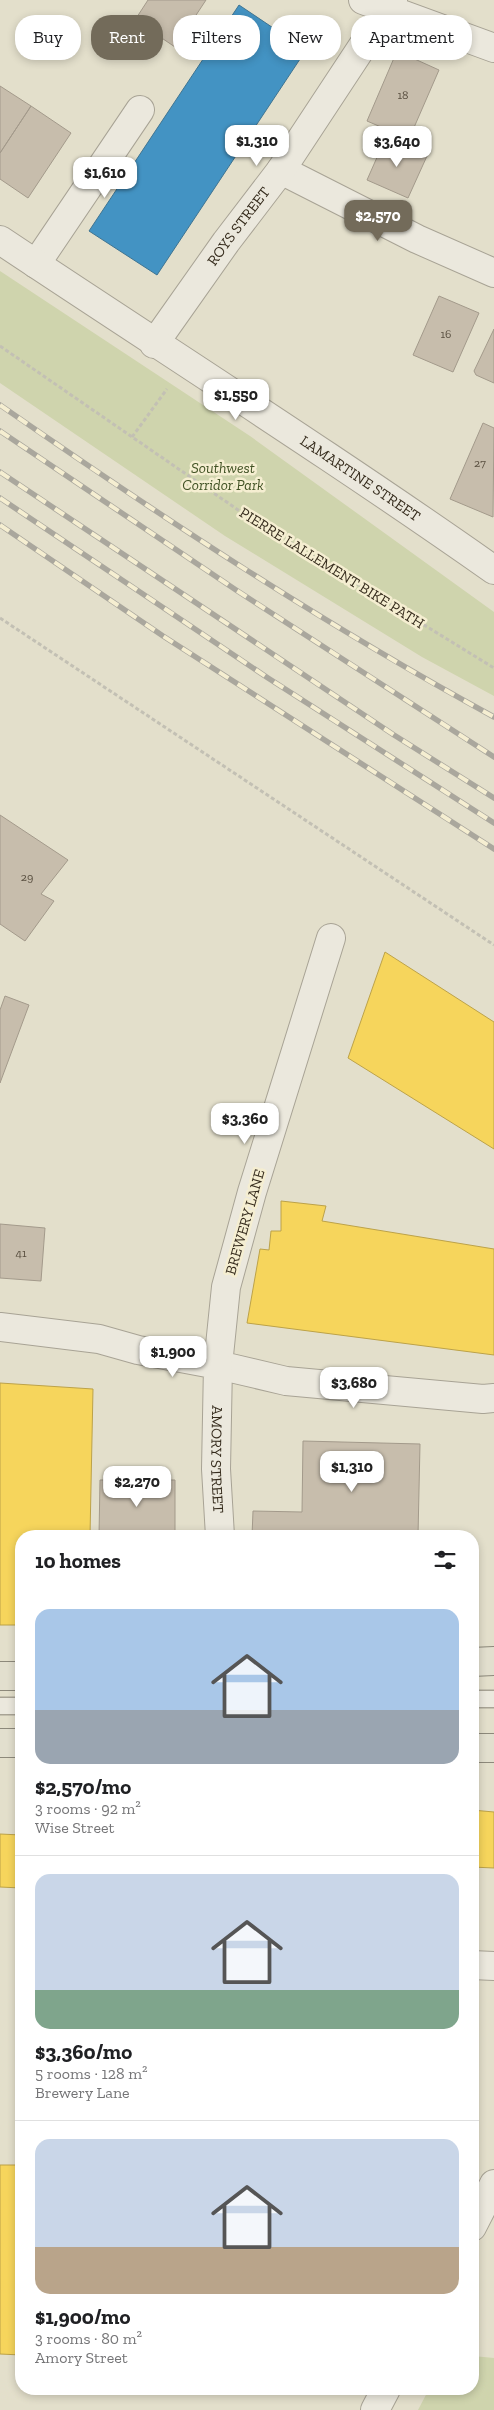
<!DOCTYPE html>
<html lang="en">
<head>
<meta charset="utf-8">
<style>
  body { margin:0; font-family:"Zilla Slab",serif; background:#f6f6f6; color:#202124; height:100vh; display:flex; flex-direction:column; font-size:19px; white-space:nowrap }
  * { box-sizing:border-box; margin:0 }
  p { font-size:16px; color:#757577 }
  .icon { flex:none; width:28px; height:28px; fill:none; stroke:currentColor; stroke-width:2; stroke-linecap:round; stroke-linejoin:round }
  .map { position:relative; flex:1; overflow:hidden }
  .side { position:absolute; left:15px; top:1530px; width:464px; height:865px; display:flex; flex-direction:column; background:#fff; border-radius:20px; box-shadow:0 2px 8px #0003 }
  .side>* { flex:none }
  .hud { position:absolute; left:15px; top:15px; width:465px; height:45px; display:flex; gap:10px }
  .price { position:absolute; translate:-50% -42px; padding:0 11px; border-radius:10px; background:#fff; color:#222; font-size:16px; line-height:32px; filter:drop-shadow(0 1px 2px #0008) }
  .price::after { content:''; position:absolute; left:50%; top:30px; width:15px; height:11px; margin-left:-8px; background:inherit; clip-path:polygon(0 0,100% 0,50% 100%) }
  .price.current { background:#736b5a; color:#fff }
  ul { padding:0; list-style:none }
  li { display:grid; align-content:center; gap:10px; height:265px; padding:0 20px }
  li+li { border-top:1px solid #e0e0e0 }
  li span { display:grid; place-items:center; height:155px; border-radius:15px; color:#555 }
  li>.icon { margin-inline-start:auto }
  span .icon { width:90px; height:90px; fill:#fffc; stroke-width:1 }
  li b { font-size:21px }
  h2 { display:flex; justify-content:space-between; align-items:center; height:60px; padding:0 20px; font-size:21px }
  .tag { padding:0 18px; border-radius:20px; background:#fff; box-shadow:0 2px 8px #0003; font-size:18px; line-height:45px }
  .tag.current { background:#736b5a; color:#fff }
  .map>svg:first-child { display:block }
  .green { fill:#cfd4ad }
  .homes { fill:#f6d55c; stroke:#bca249 }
  .schools { fill:#4393c3; stroke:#3f7491 }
  .building { fill:#c7bdac; stroke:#a39a8b }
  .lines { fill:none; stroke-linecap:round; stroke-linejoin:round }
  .service-casing { stroke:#a8a395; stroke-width:19 }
  .minor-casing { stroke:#a8a395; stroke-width:30 }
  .tertiary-casing { stroke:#a8a395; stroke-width:30 }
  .primary-casing { stroke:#8d897b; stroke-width:30 }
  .path { stroke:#c3c0b4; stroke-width:3; stroke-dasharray:4 2.5; stroke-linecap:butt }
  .service { stroke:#ebe8dd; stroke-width:16 }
  .minor { stroke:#ebe8dd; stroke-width:28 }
  .tertiary { stroke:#ebe8dd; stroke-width:28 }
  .primary { stroke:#e2dfce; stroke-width:28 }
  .rail-casing { stroke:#aaa79d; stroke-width:5.5 }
  .rail { stroke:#f5eed1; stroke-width:4; stroke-dasharray:11; stroke-linecap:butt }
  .labels { text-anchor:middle; stroke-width:5; stroke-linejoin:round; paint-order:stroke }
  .number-label { font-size:12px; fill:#5a5041 }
  .street-label { font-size:15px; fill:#362c1d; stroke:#f5eed1 }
  .park-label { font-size:15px; font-style:italic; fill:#415224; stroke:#f5eed1 }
</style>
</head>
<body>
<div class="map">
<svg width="494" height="2410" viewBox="0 0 494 2410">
  <rect width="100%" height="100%" fill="#e3dfcb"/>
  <path class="green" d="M0,271L250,436L494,612V696L422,657L225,536L0,383Z
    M473,2356L494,2358V2410H418L429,2389H472Z"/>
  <path class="homes" d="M385,952L494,1022V1149L348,1058Z
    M281,1201L326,1206L322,1221L494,1249V1355L247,1323L260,1249L269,1250L271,1231H281Z
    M0,1383L93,1389L90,1536H21V1625H0Z
    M472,1810L494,1812V1868L472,1867Z
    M0,1834L21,1835V1888L0,1887Z
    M0,2165H21V2355L0,2354Z"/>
  <path class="schools" d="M239,5L306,50L157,275L89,231Z"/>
  <path class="building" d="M148,0H206L175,47L135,20Z
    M397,51L439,70L409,139L367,121Z
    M0,86L31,106L0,153Z
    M31,106L71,133L28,198L0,179V153Z
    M386,137L427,156L408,198L367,180Z
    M439,296L479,313L453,372L413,355Z
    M494,329V383L476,375L474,371Z
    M483,423L494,428L493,517L450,499Z
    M0,815L68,860L41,894L54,901L25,941L0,924Z
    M5,996L29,1005L0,1083V1010Z
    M0,1224L45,1228L41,1281L0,1278Z
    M303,1441L420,1444L418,1536H252L253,1511L302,1512Z
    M100,1480H175V1536H99Z"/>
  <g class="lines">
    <g class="service-casing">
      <path id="service" d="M472,1699H494
        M0,1706H21"/>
    </g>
    <g class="minor-casing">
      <g id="minor">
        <path d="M363,0L494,48"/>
        <path d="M281,170L417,239L494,273"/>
        <path d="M36,264L140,110"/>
        <path id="s1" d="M154,344L226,242L281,170L393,0"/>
        <path d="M331,938L252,1192L226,1287L218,1365L286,1381L483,1399L494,1398"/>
        <path d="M472,1965L494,1966"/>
      </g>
    </g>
    <g class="tertiary-casing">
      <g id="tertiary">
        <path id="s2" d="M0,240C165,350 332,456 494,570"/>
        <path id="s3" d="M0,1327L99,1339L138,1350L218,1365L216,1469L220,1536"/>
        <path d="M472,2227L494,2184"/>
        <path d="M375,2410L386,2389"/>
      </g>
    </g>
    <g class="primary-casing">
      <path id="primary" d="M472,1662L494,1661
        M0,1676H21
        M0,1743H21
        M472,1748H494"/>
    </g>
    <path class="path" d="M0,346L244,514L494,668
      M132,437L167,389
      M0,618L494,945"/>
    <use href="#service" class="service"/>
    <use href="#minor" class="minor"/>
    <use href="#tertiary" class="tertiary"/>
    <use href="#primary" class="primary"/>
    <g class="rail-casing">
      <path id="rail" d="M0,405C160,516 323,624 494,717
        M0,431L236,590L494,757
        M0,472L394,735L494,798
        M0,498L268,678L494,823
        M0,525L163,636L494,849"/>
    </g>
    <use href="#rail" class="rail"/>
  </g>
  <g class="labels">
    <g class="number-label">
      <text x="403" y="99">18</text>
      <text x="446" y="338">16</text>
      <text x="480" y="467">27</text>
      <text x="27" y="881">29</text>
      <text x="21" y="1257">41</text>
    </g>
    <g class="street-label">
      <text dy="5" stroke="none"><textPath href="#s1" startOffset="145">ROYS STREET</textPath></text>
      <text dy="5" stroke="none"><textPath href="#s2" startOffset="432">LAMARTINE STREET</textPath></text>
      <text transform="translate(332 568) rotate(32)" y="5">PIERRE LALLEMENT BIKE PATH</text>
      <text transform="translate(245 1222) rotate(-74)" y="5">BREWERY LANE</text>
      <text dy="5" stroke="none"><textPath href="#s3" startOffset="316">AMORY STREET</textPath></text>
    </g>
    <g class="park-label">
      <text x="223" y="473">Southwest<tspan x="223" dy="17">Corridor Park</tspan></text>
    </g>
  </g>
</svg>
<b class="price" style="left:257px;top:167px">$1,310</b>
<b class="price" style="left:397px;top:168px">$3,640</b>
<b class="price" style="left:105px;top:199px">$1,610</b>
<b class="price current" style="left:378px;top:242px">$2,570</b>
<b class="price" style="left:236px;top:421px">$1,550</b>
<b class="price" style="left:245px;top:1145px">$3,360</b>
<b class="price" style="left:173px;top:1378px">$1,900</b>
<b class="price" style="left:354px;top:1409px">$3,680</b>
<b class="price" style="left:352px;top:1493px">$1,310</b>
<b class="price" style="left:137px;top:1508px">$2,270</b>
<div class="hud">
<a class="tag">Buy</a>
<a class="tag current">Rent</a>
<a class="tag">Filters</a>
<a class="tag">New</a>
<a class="tag">Apartment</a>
</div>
<section class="side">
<h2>10 homes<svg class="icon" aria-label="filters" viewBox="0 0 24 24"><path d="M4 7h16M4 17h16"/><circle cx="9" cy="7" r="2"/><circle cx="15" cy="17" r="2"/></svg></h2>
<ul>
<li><span style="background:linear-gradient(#a9c7e8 65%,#9aa5b1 0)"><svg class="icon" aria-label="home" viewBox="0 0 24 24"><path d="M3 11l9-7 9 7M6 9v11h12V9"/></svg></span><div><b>$2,570/mo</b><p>3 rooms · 92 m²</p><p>Wise Street</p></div></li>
<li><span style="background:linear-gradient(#c9d6e8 75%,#7fa58c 0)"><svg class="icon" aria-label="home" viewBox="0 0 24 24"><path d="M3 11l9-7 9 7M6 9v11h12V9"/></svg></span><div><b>$3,360/mo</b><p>5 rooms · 128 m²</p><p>Brewery Lane</p></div></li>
<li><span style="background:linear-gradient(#c9d6e8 70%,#b9a48a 0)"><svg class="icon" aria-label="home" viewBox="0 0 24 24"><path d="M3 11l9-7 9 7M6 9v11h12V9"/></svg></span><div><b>$1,900/mo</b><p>3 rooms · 80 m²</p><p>Amory Street</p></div></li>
</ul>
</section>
</div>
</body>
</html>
